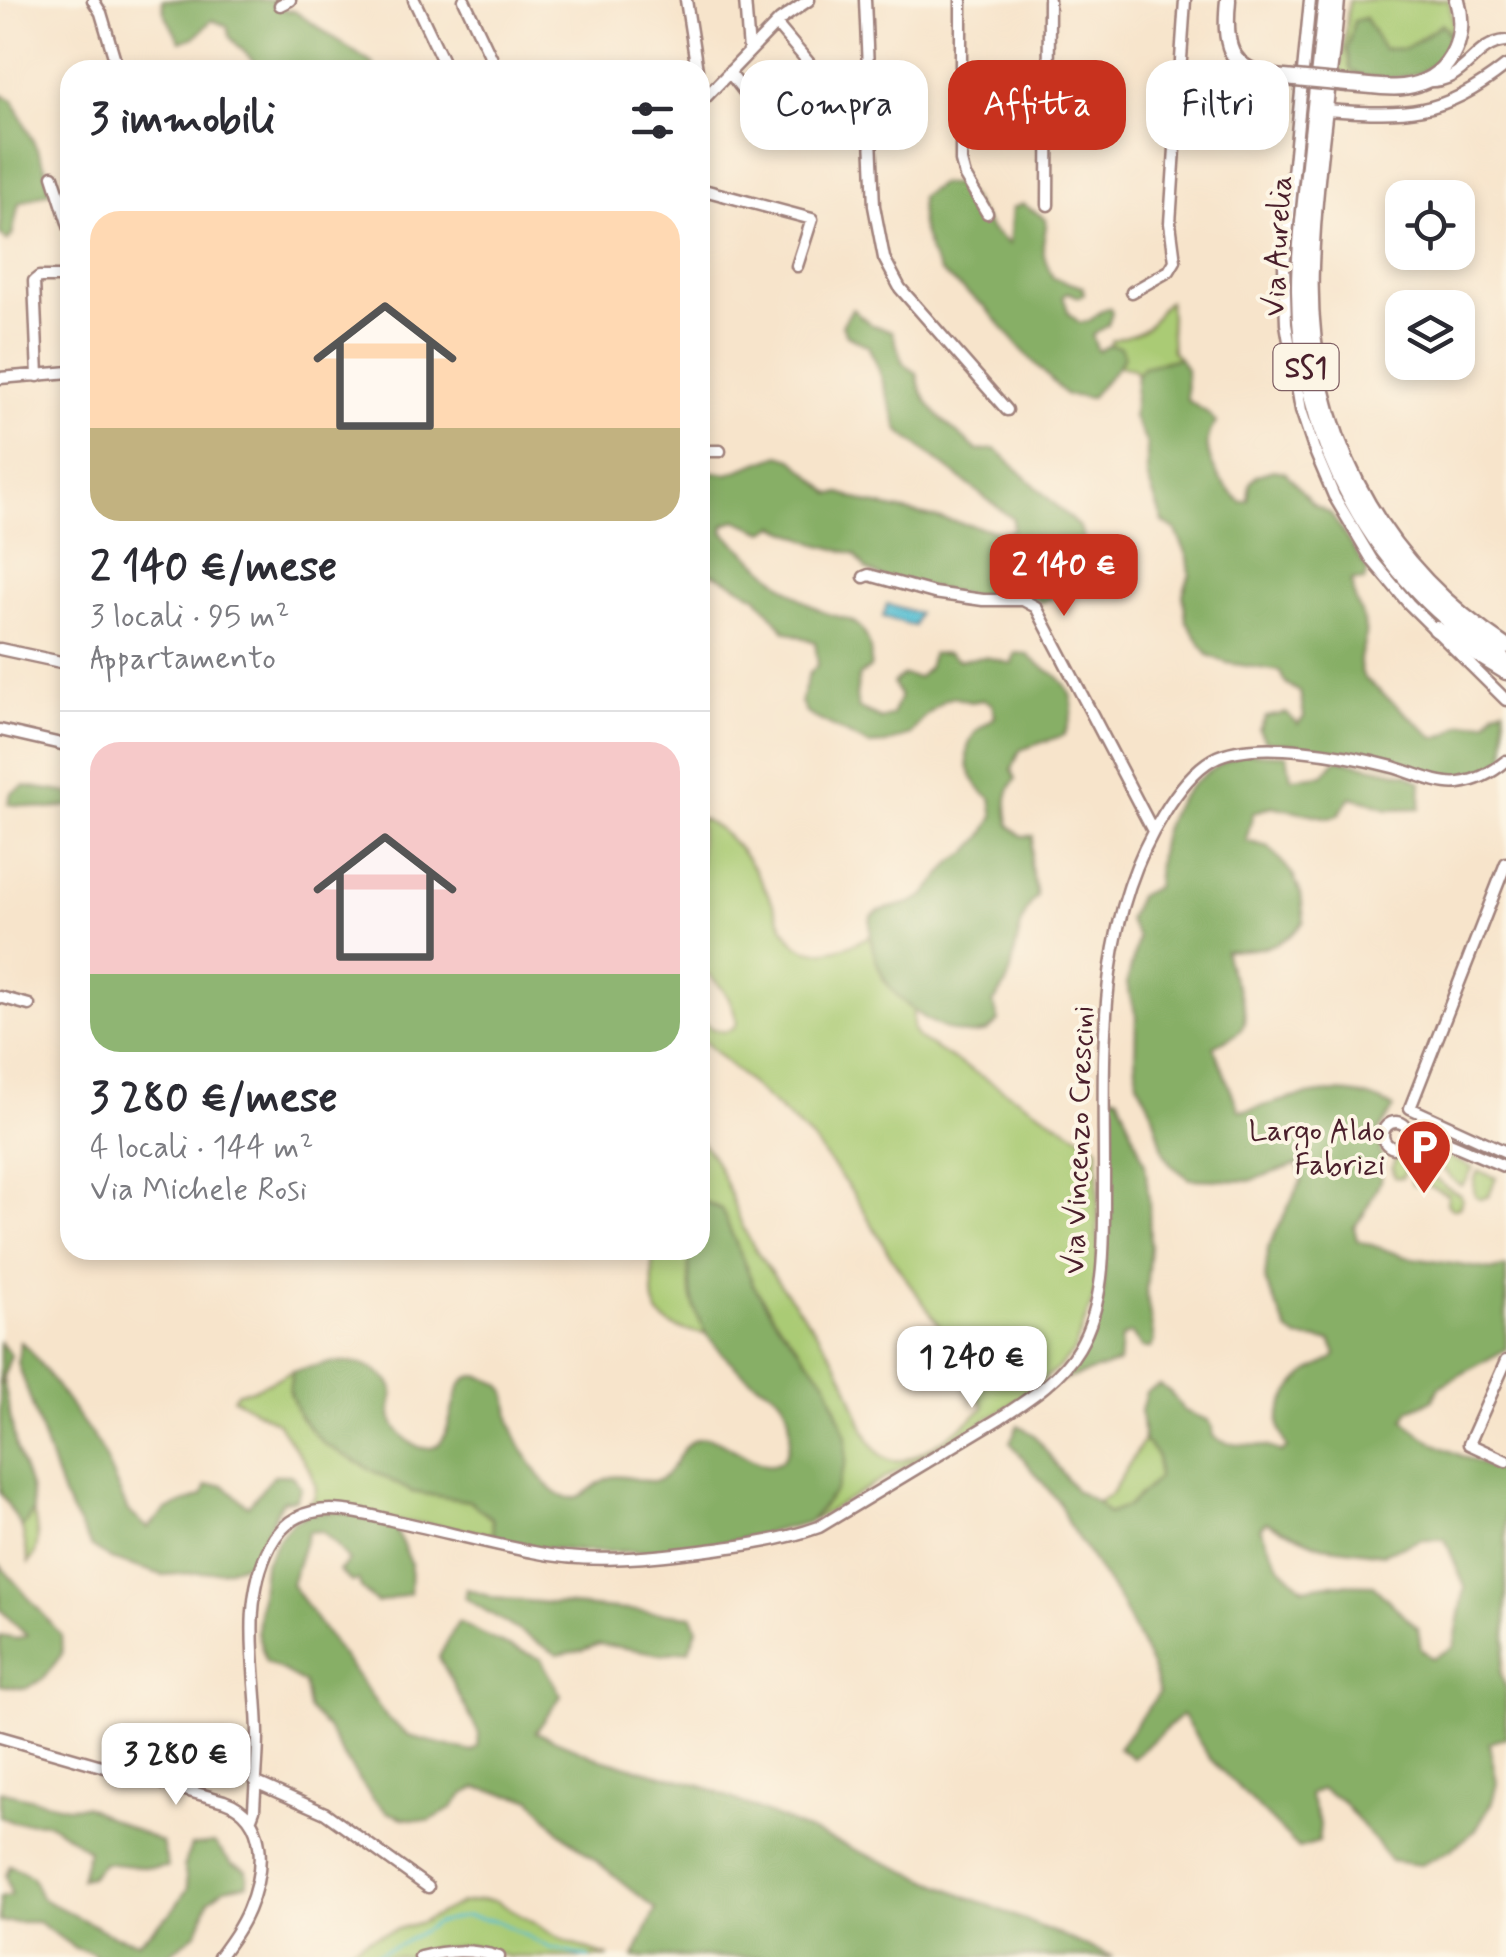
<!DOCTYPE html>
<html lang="it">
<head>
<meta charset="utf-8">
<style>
  body { margin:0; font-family:Mynerve,sans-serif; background:#f2f2f3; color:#2b2b33; height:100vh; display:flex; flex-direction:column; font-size:38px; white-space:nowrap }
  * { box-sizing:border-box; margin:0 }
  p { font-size:32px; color:#7c7c81 }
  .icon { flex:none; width:55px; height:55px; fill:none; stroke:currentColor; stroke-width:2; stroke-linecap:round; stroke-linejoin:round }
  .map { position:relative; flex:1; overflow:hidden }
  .sheet { position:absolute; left:60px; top:60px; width:650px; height:1200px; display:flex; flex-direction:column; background:#fff; border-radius:30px; box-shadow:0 5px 15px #0003 }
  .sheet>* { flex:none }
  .guide { position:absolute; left:740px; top:60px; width:615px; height:90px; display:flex; gap:20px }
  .tools { position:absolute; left:1385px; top:180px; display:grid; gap:20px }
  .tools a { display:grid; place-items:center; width:90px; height:90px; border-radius:20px; background:#fff; box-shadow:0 5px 15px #0003; font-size:50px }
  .price { position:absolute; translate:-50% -85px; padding:0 22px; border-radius:20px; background:#fff; color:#222; font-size:32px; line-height:65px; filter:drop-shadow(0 2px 5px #0008) }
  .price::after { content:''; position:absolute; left:50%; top:60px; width:30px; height:22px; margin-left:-15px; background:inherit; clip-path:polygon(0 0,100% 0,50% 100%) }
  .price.selected { background:#c8321e; color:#fff }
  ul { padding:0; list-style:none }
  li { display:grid; align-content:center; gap:20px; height:530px; padding:0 30px }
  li+li { border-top:2px solid #e1e1e2 }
  li span { display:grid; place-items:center; height:310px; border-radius:30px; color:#555 }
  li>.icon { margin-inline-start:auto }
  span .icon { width:180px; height:180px; fill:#fffc; stroke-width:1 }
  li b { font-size:42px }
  h2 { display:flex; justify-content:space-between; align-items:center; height:120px; padding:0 30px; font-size:42px }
  .tag { padding:0 35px; border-radius:30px; background:#fff; box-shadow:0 5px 15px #0003; font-size:35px; line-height:90px }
  .tag.selected { background:#c8321e; color:#fff }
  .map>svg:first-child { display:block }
  .green { fill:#aacb74; stroke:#7a7550; stroke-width:2.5 }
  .forest { fill:#87af66; stroke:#686748; stroke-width:2.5; fill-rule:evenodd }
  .water { fill:#55bed2; stroke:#506e7e; stroke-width:2.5 }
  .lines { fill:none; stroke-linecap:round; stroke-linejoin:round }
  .stream { stroke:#55bed2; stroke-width:2.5 }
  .minor-casing { stroke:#a0827b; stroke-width:15 }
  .highway-casing { stroke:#a0827b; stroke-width:19 }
  .minor { stroke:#fff; stroke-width:10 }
  .highway { stroke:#fff; stroke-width:14 }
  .highway-bridge-casing { stroke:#a0827b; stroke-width:19; stroke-linecap:butt }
  .highway-bridge { stroke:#fff; stroke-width:14 }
  .labels { text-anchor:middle; stroke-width:8; stroke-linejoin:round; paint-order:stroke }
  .shield { fill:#fcf5e5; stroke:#7f5f63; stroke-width:2.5 }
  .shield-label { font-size:28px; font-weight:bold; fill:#4a1f2b }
  .street-label { font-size:30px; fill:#4a1f2b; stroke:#fcf5e5 }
  .poi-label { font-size:30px; fill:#4a1f2b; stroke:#fcf5e5; text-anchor:end }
</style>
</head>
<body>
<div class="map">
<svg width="1506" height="1957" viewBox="0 0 1506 1957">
  <rect width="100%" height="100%" fill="#fcf5e5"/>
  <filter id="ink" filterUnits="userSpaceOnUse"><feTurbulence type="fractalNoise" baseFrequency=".01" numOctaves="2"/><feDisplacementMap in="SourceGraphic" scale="20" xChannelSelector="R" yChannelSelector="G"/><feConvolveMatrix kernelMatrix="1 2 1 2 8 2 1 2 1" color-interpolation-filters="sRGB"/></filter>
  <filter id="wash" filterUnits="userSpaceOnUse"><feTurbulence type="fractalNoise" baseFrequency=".0048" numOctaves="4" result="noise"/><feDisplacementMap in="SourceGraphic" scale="40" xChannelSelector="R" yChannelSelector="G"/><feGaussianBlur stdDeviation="2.25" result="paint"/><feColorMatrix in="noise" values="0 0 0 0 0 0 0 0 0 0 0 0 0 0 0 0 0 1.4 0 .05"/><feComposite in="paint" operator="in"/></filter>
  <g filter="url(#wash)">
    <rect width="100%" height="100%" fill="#f7e4cb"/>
    <path class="green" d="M1349,0H1449L1453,20L1450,41L1448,31L1442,24L1405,49H1383L1365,18L1354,72L1380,78L1340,75Z
      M1169,301L1172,351L1179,358L1143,367L1137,375L1133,369L1119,366L1124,356L1120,348L1110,345L1112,340C1123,337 1138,334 1146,328C1156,320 1158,308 1169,301Z
      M700,818C733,832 756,869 771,900C779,915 785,938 801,947C819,958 852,946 869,936L884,980L913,1011V1030L918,1038L1098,1147V1268L1094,1297L1074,1351L1057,1369L1006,1408L809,1522L836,1489L846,1462V1436L827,1382L776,1320L754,1286L721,1209L700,1200V1141C723,1162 733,1210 748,1237C775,1286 820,1327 844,1377C854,1398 867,1457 893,1461C914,1464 969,1423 984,1407L956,1349L893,1260L855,1196L812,1139L700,1038V1019L711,1028L724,1032L733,1029L737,1022C730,995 723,985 700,969Z
      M1427,1143L1435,1146L1444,1155L1473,1168L1465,1183L1461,1186C1438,1171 1425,1132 1402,1178L1395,1177L1392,1168L1397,1154L1411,1146Z
      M1479,1171L1496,1178L1489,1196L1481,1199L1475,1195C1473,1188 1474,1176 1479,1171Z
      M1417,1172C1434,1172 1444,1190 1460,1195L1462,1199L1460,1206C1455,1210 1450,1208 1447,1203L1448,1195L1420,1182L1416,1186L1412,1184L1411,1180Z
      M650,1250H690C686,1288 691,1301 707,1335C695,1331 680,1331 669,1324C642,1307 659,1274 650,1250Z
      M293,1371L289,1389L299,1416L324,1444L412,1492L469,1501L492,1519L494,1535L425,1524L297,1514L295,1511L314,1499L316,1488L311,1471L278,1423L233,1398L238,1392L252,1390Z
      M1144,1440L1157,1455L1159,1478L1128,1507L1108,1514L1097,1502L1110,1495Z
      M33,1511C37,1528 42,1549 29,1563L22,1528Z
      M483,1900L496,1901L564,1941L610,1957H509L472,1946L431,1949L408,1957H330L375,1936L424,1921L461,1903Z"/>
    <path class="forest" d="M162,0H276L284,10L294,11L374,65L375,70H262L230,37L227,26L212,20L195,37L180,42L164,12Z
      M1365,18L1383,49H1405L1442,24C1460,43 1439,64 1420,72C1410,76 1391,79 1380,78C1370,78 1358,74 1350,69L1347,50L1354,21Z
      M0,94L13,100L45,166L50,192L19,203L12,236L7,241L0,234Z
      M939,184H957L968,195L991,230L1009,244L1012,208L1023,204L1046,219C1047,231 1044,233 1043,244C1042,256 1049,268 1053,278L1083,287L1084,294L1079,297L1068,292L1063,296L1069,314L1080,323C1097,322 1096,309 1110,308L1112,313L1108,325L1092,336L1098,351L1110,345L1120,347L1124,356C1117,372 1101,383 1090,398L1066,395L1024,352L985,307L940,272L929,251L921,225L920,197Z
      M852,309L872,325L892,331L903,363L917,374C922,410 953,428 978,451L996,449L1080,528L1085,543L1078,569L1082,582L1077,588L1041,602L1030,596L973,597L884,578L866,569L855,554L817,544L775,526L765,532L736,520L724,525L723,532C750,555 791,597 821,611C835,618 853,616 863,631C870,642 872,656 870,668L859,676L856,696L858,708L881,719L892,715L900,697L893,683L903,675L918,678L928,668L932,654L947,653L958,660L986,657L1012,664L1015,653L1027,654C1035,664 1044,667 1054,674C1076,690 1076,713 1064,735L1020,750L1012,770L1016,779C1003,796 1007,805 1009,825L1022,836H1033L1030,863L1037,896C1018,916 1017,949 1010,974C1007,985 1000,994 993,1003L999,1021C996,1023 991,1029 987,1031C954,1046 897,1005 883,976C873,956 868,937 871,916L879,911L910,903L924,896L953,861L967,853L982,837L994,817L991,798C971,786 958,755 975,733C980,727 989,722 995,717L992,704L984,700L970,702L954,697L944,700L924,717L910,735L885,744L869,745L806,713L801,702L809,674L818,665L815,642L785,631L757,597L729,581L700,568V470L728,474L780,455L793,459L831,494L841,493L868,503L1002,532L1013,530V519L899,431L878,367L868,346L847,335L842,325Z
      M1179,358L1186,369L1187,400L1206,412L1216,423C1194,447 1221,487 1242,502L1248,500L1250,483L1257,475L1273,470L1285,472L1313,504L1330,513L1368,571L1364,581L1352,580C1351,598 1363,611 1365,629C1368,649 1353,654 1364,678L1435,738L1448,734L1462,724L1487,721L1495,710L1504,707L1506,757C1491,769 1474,778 1454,778L1331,750L1265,741L1259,730L1266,717L1286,713L1298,724L1304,717L1300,692C1289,686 1283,683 1280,671L1227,663L1208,655L1186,621L1183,594L1190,574L1188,557L1176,531L1163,522L1147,477V444L1133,417L1137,375L1143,367Z
      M1243,753L1287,755L1291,778L1323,775L1337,759L1406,774L1421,782L1420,808L1388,809L1371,802L1351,797L1338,815L1329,818L1272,806L1253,813L1246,841L1269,847L1293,875L1301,894L1304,921C1285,948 1257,950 1225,951C1225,976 1261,1015 1236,1034C1229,1039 1220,1042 1213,1046L1239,1110H1249C1298,1096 1346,1079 1394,1108L1379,1131L1382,1164L1380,1181L1364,1214L1354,1227L1357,1240L1406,1257L1493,1270L1506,1267V1349L1439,1387L1433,1400L1409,1410L1404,1420C1432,1450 1470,1457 1506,1475V1644L1501,1673L1506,1689V1737L1489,1743L1497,1783L1492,1802L1475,1831L1452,1849L1421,1865L1391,1861L1342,1801L1321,1789L1309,1795L1320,1824L1318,1842L1299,1848L1210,1759L1182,1715L1133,1758L1118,1748L1159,1693L1152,1667L1120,1602L1067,1522L1060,1504L1010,1442L1018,1425L1034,1435L1076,1491L1097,1502L1108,1514L1128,1506L1158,1478L1157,1455L1144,1440L1141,1411L1146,1392L1160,1385L1170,1392L1184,1411L1208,1420L1212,1426L1213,1436C1231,1452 1261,1438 1281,1453L1287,1448C1284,1441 1280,1433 1279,1426C1276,1408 1295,1381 1309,1372C1319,1365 1328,1364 1336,1355L1331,1341L1298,1338L1288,1331L1265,1281L1268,1248L1302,1179L1298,1164L1249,1181L1190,1179L1171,1165L1164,1153L1152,1110L1137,1081L1135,1057L1136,1016L1127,984L1138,938L1128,920L1138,896L1156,887C1158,869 1158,847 1164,830C1177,790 1206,769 1243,753ZM1266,1522L1322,1546L1383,1554L1422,1539H1445L1465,1587L1454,1647L1432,1658L1421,1649L1418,1629L1373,1585L1328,1584L1303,1588L1279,1565L1260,1528Z
      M25,786L70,793V806L49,809L8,804L11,793Z
      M1109,1094L1119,1097L1145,1164L1149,1201L1150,1246L1146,1291L1154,1341L1151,1348H1142L1131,1333L1121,1338L1119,1363L1063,1380L1065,1374L1085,1348L1094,1327L1103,1293Z
      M700,1200L721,1209L754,1286L776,1320L827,1382L846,1436V1462L836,1490L809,1522L738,1540L661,1551L593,1552L539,1548L503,1540L494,1535L492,1518L469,1501L412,1492L324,1444L299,1416L289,1389L293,1371C323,1364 354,1354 380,1374C387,1379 392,1383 393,1392C394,1399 390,1406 391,1414C392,1427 407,1443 419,1447C465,1462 439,1360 485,1378C487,1379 497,1383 499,1384C512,1393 507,1412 512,1426C519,1445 544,1491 564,1497C583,1503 594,1481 611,1477C627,1473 649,1487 662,1478C680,1466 679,1439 704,1438C730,1436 779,1497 789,1443C792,1431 789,1410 782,1400C775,1390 760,1386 751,1379C705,1344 684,1309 690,1250H700Z
      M20,1341L31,1351L99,1445L128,1511L148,1528L166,1510L203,1495L207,1485H223L248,1506L274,1475H291L301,1487L296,1499L282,1501L251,1562L222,1571L163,1575L111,1559L91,1546L63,1496L18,1363Z
      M0,1342L11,1355L3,1377L16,1448L30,1487L33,1511L22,1528L0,1492Z
      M342,1512L394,1526L411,1563L410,1593L377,1603L361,1588L358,1580L352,1582L339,1571L349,1561L335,1543L321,1531L308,1532L291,1584L386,1717L409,1736L472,1752L478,1747L479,1734L439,1657L458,1622L494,1640L541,1659L561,1696L536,1732L601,1759L697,1784L1113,1957H634L656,1909L560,1832L532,1799L477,1788L464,1794L451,1809L429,1821L403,1818L387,1812L372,1798L345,1759L326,1727L308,1709L304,1683L266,1662L257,1632L264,1565L278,1539L293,1521L310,1514Z
      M0,1565L61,1635L62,1654L43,1679L25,1689L0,1685V1636L17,1639L27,1636L0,1609Z
      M467,1589L494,1598L692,1616L697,1629L689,1650L662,1654L599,1644L583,1650L558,1655L465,1598Z
      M0,1791L67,1807L84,1806L162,1843L168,1867L152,1868L104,1863L90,1877L81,1879L88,1850L49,1823L12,1822L0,1816Z
      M214,1843L232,1864L247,1870L248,1884L225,1888L209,1900L197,1932L166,1957H95L93,1953L75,1948L38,1922H0V1898L11,1895L6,1876L10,1865L32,1877L41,1898L113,1935L138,1942L171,1913L188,1888L184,1866L191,1846Z"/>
    <path class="water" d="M887,604L918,613L914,626L883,617Z"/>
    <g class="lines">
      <path class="stream" d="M369,1957L401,1944L436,1923L466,1916L497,1921L550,1948L589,1957"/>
    </g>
  </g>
  <g filter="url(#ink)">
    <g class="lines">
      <g class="minor-casing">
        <path id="minor" d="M93,0L101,13L118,70
          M414,0L447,70
          M464,0L497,70
          M686,0L697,70
          M745,0L749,51
          M865,0L874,206L884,258L900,288L1007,410
          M961,0V161L965,176L987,213
          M1310,0L1284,266L1286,324L1301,410L1314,449L1334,496L1372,560L1409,604L1506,700
          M280,5L290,0
          M776,24L831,89
          M729,72L776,133
          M1424,81C1466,85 1471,44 1506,41
          M700,103L780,20L809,0
          M1325,110C1405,115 1440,118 1506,66
          M53,176L70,229
          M700,189L812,219L797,266
          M1048,205L1049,0
          M1132,292L1169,271L1175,261L1170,223L1185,0
          M38,376L34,281L39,277H70
          M0,378L70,372
          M700,451H720
          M864,577L869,575L934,593L983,600H1023L1036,607L1153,831
          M0,649L70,664
          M0,730L70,746
          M1506,863L1410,1108L1506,1152
          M0,997L29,1005
          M1383 1135a13 13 0 1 1 26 0a13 13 0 1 1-26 0Z
          M1409,1139L1428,1136L1445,1141L1506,1167
          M1506,1361L1469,1444L1506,1461
          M0,1737L224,1801C270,1817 264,1872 248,1910C241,1927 230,1942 219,1957
          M255,1782L325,1813L428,1887
          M251,1818L254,1810C255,1785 258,1759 258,1734C257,1672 240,1604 270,1546C283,1521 304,1510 331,1510C352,1510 372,1516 391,1520C439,1530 485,1543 533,1552C588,1564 644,1558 700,1551C740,1546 780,1541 819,1527L1000,1418C1029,1399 1061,1379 1079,1348C1106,1302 1104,1244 1104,1193C1105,1065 1092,928 1163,815C1175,795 1192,771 1213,759C1254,737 1348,755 1393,767C1411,772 1441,786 1459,783C1476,781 1493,772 1506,761
          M420,1957C448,1950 471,1949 499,1957"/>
      </g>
      <g class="highway-casing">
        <path id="highway" d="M1228,0C1224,42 1227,70 1274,77
          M1326,0C1320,58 1314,116 1308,174C1304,211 1299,250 1299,287C1298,442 1374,581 1506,662
          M1337,0C1329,88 1314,177 1311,266C1305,424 1374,560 1506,647
          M1348,84C1366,85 1386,89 1403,87C1448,82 1469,40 1457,0
          M1436,629L1506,672"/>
      </g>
      <use href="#minor" class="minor"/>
      <use href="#highway" class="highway"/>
      <g class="highway-bridge-casing">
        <path id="highway-bridge" d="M1274,77L1348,84"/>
      </g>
      <use href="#highway-bridge" class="highway-bridge"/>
    </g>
  </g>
  <defs>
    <g id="parking-pin" transform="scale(2.875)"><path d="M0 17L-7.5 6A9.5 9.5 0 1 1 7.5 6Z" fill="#c8321e" stroke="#fcf5e5"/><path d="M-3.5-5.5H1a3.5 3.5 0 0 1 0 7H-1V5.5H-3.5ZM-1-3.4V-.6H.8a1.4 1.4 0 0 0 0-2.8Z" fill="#fff"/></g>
  </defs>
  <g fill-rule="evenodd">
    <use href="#parking-pin" x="1424" y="1147"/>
  </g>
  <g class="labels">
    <rect class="shield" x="1273.5" y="344" width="65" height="46" rx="8"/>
    <g class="shield-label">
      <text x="1306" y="377">SS1</text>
    </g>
    <g class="street-label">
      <text transform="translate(1277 246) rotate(-87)" y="10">Via Aurelia</text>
      <text transform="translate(1078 1140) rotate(-88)" y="10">Via Vincenzo Crescini</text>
    </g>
    <g class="poi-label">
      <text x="1385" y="1140">Largo Aldo<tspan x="1385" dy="34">Fabrizi</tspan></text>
    </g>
  </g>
</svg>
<div class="tools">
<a><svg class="icon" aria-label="locate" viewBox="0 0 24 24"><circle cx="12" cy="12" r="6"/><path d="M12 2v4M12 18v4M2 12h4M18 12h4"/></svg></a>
<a><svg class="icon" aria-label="layers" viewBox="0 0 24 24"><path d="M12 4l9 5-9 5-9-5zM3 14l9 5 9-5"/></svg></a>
</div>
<b class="price selected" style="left:1064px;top:619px">2 140 €</b>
<b class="price" style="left:972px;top:1411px">1 240 €</b>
<b class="price" style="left:176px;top:1808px">3 280 €</b>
<div class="guide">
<a class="tag">Compra</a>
<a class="tag selected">Affitta</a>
<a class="tag">Filtri</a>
</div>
<section class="sheet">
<h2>3 immobili<svg class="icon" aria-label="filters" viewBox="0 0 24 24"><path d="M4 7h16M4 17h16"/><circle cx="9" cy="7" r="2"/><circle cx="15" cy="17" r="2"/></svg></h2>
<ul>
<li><span style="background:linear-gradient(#ffd9b3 70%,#c2b280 0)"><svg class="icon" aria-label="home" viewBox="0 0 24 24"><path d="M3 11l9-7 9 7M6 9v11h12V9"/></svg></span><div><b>2 140 €/mese</b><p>3 locali · 95 m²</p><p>Appartamento</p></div></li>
<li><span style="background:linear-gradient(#f6c9c9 75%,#8fb573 0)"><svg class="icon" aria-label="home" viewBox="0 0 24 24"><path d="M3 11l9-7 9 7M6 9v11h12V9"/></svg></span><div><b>3 280 €/mese</b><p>4 locali · 144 m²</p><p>Via Michele Rosi</p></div></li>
</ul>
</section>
</div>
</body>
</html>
